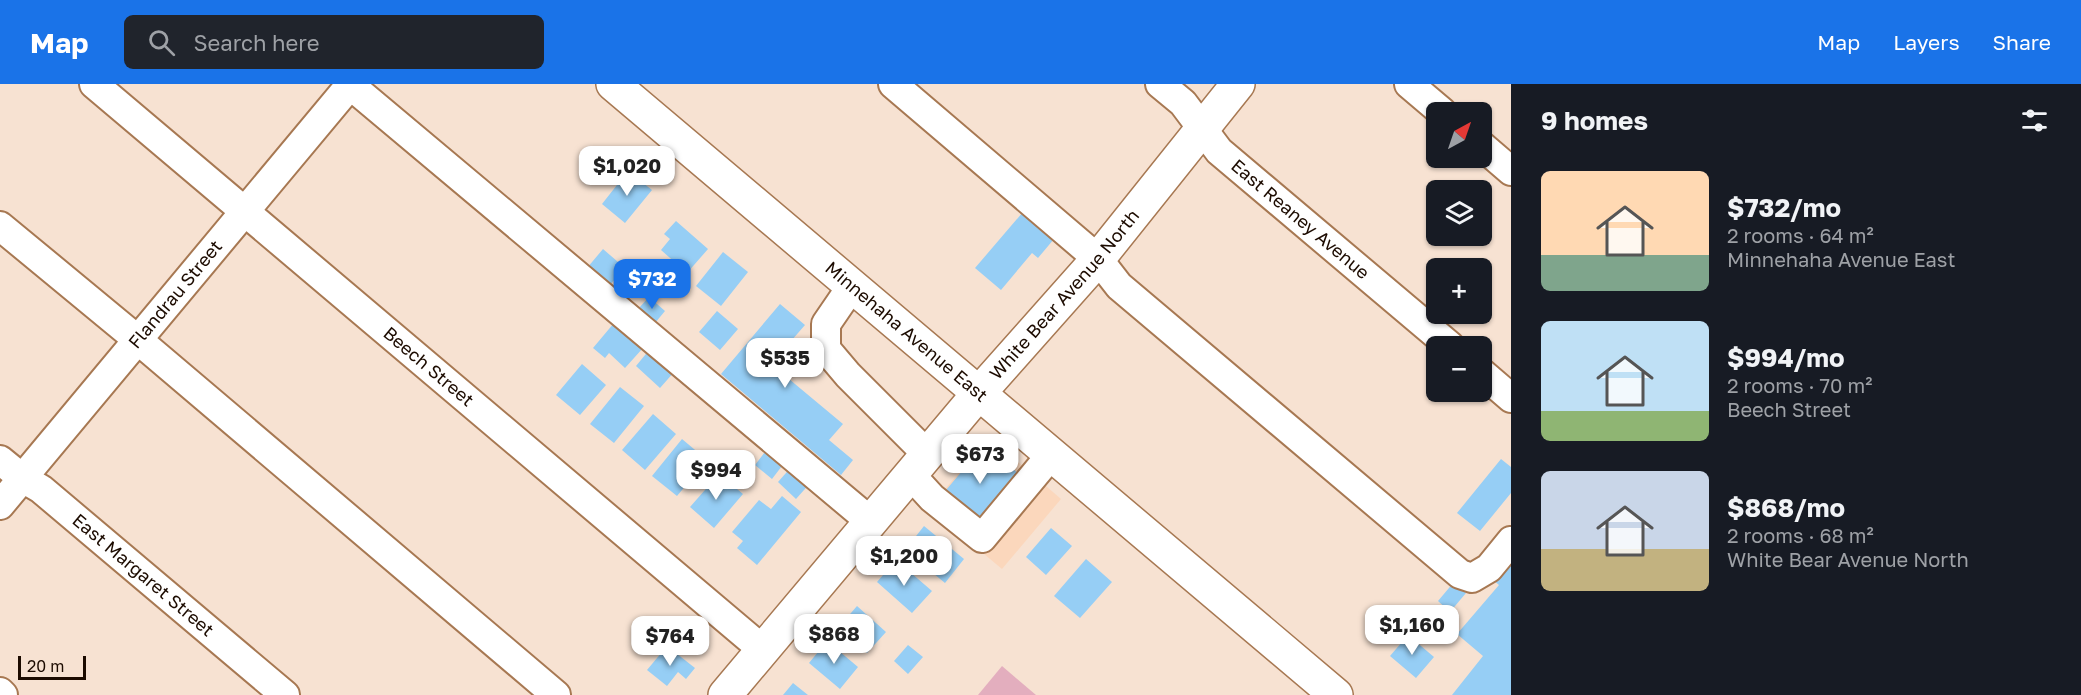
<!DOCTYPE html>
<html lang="en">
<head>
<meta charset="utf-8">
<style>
  body { margin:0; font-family:"Golos Text",sans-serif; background:#20242c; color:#f1f3f6; height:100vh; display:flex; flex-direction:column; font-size:22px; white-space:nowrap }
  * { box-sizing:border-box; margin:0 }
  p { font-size:20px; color:#9ea1a6 }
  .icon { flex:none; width:33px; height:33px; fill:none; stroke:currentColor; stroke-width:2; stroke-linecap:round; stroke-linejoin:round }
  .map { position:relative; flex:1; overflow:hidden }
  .side { display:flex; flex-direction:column; background:#171b24; width:570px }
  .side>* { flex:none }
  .needle { width:39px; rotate:40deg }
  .fabs { position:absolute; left:1426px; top:18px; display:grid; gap:12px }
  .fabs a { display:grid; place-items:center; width:66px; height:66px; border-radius:9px; background:#171b24; box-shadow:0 2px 4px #0004; font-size:30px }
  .scale { position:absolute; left:18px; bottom:15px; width:68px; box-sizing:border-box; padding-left:6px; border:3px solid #1c0b00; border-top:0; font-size:16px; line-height:21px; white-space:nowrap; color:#1c0b00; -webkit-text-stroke:4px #f7e2d2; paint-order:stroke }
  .price { position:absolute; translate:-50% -51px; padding:0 14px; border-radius:12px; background:#fff; color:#222; font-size:20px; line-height:39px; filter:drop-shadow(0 2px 3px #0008) }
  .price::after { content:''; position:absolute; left:50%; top:36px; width:18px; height:14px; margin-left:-9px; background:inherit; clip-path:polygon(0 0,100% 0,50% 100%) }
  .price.selected { background:#1a73e8; color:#fff }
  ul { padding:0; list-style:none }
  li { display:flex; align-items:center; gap:18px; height:150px; padding:0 30px }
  li span { display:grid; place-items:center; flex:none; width:168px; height:120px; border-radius:9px; color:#555 }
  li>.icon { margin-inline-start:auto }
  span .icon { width:72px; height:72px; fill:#fffc; stroke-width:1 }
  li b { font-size:26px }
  h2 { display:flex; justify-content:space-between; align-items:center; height:72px; padding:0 30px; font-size:26px }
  header { display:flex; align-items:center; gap:36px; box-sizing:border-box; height:84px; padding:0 30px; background:#1a73e8; color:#fff }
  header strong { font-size:28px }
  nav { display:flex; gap:33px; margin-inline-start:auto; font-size:21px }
  .search { width:420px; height:54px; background:#20242c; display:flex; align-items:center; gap:15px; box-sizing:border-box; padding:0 21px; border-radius:9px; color:#9ea1a6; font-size:22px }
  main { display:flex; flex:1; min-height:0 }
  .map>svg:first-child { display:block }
  .built { fill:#fbd7bc }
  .green { fill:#e3aebe }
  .building { fill:#96cef5 }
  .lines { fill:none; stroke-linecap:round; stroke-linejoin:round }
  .minor-casing { stroke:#a77852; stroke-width:32 }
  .major-casing { stroke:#a77852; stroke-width:36 }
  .minor { stroke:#fff; stroke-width:28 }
  .major { stroke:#fff; stroke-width:33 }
  .labels { text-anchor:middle; stroke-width:5; stroke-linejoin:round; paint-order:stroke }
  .street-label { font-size:18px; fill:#1c0b00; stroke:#f7e2d2 }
</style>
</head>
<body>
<header>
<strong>Map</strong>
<div class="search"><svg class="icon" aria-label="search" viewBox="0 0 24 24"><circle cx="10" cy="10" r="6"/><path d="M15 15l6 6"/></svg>Search here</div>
<nav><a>Map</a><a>Layers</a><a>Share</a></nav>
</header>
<main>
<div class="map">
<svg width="1511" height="611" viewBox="0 0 1511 611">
  <rect width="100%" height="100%" fill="#f7e2d2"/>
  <path class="built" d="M995,358L1061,415L1002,485L929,424L984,359Z"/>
  <path class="green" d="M1002,582L1036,611H978Z"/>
  <path class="building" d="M628,87L652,106L625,139L602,120Z
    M1023,128L1054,155L1038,174L1032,169L1001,206L975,184Z
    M676,137L708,165L687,189L661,166L670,155L664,150Z
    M603,165L625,184L609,202L587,184Z
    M723,168L748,188L721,222L696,202Z
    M649,213L665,227L655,239L638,225Z
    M780,220L805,241L771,280L843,340L829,356L853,376L841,391L721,290Z
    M717,227L738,245L720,266L699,248Z
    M614,239L643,264L625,284L609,269L605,274L593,264Z
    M650,265L675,287L660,304L636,282Z
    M582,280L606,301L580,331L556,311Z
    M620,303L644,322L614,359L590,340Z
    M653,330L676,350L645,386L622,366Z
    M682,355L707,376L677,412L652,392Z
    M984,361L1019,390L975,441L941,412Z
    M768,364L785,378L772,395L755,381Z
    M1501,375L1511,383V409L1480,447L1457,429Z
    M793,381L812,397L796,415L778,398Z
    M719,390L743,410L714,444L690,423Z
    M782,412L801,428L757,481L737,464L743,457L732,448L759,416L771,425Z
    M924,442L964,475L945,499L905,466Z
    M1051,444L1072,462L1046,491L1026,473Z
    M1086,475L1112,498L1080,534L1054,512Z
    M1511,475V611H1452L1483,572L1457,550L1499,501L1493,496Z
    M896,476L932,507L912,529L877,498Z
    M1454,498L1466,509L1450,528L1438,517Z
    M857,522L886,548L867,569L838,544Z
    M1408,551L1434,573L1416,594L1390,572Z
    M827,557L858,583L840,605L809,579Z
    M908,561L923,573L908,590L894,577Z
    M667,562L695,584L686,595L678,588L667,602L647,586Z
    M793,599L808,611H783Z"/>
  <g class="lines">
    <g class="minor-casing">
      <g id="minor">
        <path id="s1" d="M94,0L762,565"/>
        <path d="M349,0L870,437"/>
        <path d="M893,0L1098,175L1119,202L1460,490L1472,494L1489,484L1511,457"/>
        <path id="s2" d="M1160,0L1183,19L1219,67L1450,262"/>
        <path d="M1409,0L1442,28"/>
        <path d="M1482,62L1511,87"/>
        <path d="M0,142L138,256L556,611"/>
        <path d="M852,202L826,240V265L848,291L927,370"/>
        <path d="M1482,289L1511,314"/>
        <path id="s3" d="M0,376L22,394L41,405L285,611"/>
        <path d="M910,390L932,414L982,454L1051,371"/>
        <path id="s4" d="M0,421L351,0"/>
        <path d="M0,608L3,611"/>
      </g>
    </g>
    <g class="major-casing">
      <g id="major">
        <path id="s5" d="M613,0L1336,611"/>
        <path id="s6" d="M725,611L979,309L1098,175L1238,0"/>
      </g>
    </g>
    <use href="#minor" class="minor"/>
    <use href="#major" class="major"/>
  </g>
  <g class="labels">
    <g class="street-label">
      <text dy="6" stroke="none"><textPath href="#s2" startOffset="196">East Reaney Avenue</textPath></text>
      <text dy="6" stroke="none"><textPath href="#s4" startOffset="274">Flandrau Street</textPath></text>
      <text dy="6" stroke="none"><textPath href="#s6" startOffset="525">White Bear Avenue North</textPath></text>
      <text dy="6" stroke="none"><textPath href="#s5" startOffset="384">Minnehaha Avenue East</textPath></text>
      <text dy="6" stroke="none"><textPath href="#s1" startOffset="438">Beech Street</textPath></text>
      <text dy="6" stroke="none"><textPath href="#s3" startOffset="184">East Margaret Street</textPath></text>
    </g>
  </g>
</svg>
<div class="fabs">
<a><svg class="needle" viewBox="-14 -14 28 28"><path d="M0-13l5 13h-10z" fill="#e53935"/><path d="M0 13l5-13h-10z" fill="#9ea1a6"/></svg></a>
<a><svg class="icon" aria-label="layers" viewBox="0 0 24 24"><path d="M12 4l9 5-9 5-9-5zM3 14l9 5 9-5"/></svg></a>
<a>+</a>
<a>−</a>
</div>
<div class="scale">20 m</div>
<b class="price" style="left:627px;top:113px">$1,020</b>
<b class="price selected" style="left:652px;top:226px">$732</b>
<b class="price" style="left:785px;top:305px">$535</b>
<b class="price" style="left:980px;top:401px">$673</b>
<b class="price" style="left:716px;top:417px">$994</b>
<b class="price" style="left:904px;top:503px">$1,200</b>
<b class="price" style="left:1412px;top:572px">$1,160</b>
<b class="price" style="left:834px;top:581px">$868</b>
<b class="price" style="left:670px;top:583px">$764</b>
</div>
<section class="side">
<h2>9 homes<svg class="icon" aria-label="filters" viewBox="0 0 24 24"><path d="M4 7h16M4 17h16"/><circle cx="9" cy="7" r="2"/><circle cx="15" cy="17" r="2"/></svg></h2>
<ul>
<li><span style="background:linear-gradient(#ffd9b3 70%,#7fa58c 0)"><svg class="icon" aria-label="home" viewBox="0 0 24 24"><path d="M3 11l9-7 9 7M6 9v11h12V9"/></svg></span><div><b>$732/mo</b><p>2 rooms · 64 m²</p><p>Minnehaha Avenue East</p></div></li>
<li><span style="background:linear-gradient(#bfe0f5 75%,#8fb573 0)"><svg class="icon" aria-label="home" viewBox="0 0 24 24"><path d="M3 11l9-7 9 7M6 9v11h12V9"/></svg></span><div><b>$994/mo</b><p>2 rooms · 70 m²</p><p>Beech Street</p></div></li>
<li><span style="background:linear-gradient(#c9d6e8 65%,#c2b280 0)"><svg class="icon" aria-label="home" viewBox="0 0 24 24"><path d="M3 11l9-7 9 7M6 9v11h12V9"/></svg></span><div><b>$868/mo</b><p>2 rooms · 68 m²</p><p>White Bear Avenue North</p></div></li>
</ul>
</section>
</main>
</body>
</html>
